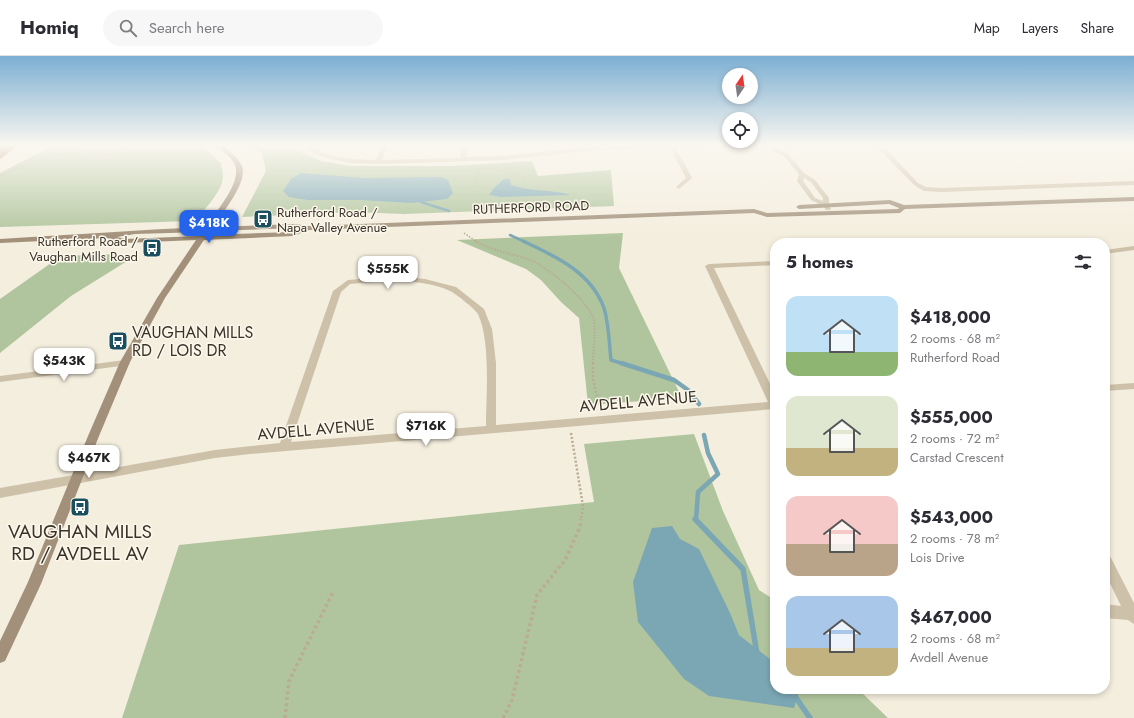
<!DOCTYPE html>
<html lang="en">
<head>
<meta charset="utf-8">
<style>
  body { margin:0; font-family:Jost,sans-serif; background:#f7f7f7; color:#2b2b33; height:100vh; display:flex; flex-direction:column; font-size:15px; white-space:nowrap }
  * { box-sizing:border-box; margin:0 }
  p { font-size:13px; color:#7c7c81 }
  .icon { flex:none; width:22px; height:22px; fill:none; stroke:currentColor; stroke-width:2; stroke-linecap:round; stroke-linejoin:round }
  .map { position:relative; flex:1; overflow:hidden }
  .sheet { position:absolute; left:770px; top:182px; width:340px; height:456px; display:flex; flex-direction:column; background:#fff; border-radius:16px; box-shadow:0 2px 6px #0003 }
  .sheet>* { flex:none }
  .needle { width:26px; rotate:13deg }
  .controls { position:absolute; left:722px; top:12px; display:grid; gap:8px }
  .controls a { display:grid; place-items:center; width:36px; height:36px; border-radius:50%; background:#fff; box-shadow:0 2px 6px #0003; font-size:20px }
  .price { position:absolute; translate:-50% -34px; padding:0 9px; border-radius:8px; background:#fff; color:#222; font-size:13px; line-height:26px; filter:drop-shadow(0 1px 2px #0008) }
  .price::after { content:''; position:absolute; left:50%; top:24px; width:12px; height:9px; margin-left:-6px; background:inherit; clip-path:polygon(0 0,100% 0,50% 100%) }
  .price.active { background:#2563eb; color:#fff }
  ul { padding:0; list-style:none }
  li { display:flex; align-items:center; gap:12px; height:100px; padding:0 16px }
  li span { display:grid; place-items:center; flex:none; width:112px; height:80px; border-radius:12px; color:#555 }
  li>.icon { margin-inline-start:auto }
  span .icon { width:48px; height:48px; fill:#fffc; stroke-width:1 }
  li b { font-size:17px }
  h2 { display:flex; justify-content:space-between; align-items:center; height:48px; padding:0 16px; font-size:17px }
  header { display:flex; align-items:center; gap:24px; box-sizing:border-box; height:56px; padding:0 20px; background:#fff; border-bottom:1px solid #e1e1e2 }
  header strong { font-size:19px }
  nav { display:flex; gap:22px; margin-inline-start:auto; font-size:14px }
  .search { width:280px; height:36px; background:#f7f7f7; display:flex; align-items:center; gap:10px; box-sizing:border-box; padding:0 14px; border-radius:22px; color:#7c7c81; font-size:15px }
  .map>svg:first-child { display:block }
  .green { fill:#b0c59d }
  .water { fill:#7ba7b4 }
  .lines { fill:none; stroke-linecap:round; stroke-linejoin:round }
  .stream-far3 { stroke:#7ba7b4; stroke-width:2.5 }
  .stream-far2 { stroke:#7ba7b4; stroke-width:3.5 }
  .stream-far1 { stroke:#7ba7b4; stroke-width:4.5 }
  .stream { stroke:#7ba7b4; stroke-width:5.5 }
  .path-far3 { stroke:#baab93; stroke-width:1.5; stroke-dasharray:1.5 1.5; stroke-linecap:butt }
  .path-far2 { stroke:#baab93; stroke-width:2; stroke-dasharray:1.5 1.5; stroke-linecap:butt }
  .path-far1 { stroke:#baab93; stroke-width:2.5; stroke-dasharray:2 2; stroke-linecap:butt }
  .path { stroke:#baab93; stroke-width:3.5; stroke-dasharray:3 3; stroke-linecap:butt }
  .street { fill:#cec1a9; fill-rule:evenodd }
  .secondary { fill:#a2907a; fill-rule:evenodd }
  .shaded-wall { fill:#90592f }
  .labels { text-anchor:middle; stroke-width:3; stroke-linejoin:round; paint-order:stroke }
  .far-street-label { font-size:13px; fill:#3a3229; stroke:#fbf7eb }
  .far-poi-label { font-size:13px; fill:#3a3229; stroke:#fbf7eb; text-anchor:start }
  .poi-label { font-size:16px; fill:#3a3229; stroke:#fbf7eb; text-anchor:start }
  .street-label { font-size:16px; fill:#3a3229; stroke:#fbf7eb }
  .near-poi-label { font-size:19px; fill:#3a3229; stroke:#fbf7eb }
</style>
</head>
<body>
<header>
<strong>Homiq</strong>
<div class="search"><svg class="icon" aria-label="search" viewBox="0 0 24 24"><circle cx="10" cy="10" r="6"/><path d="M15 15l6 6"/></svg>Search here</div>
<nav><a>Map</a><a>Layers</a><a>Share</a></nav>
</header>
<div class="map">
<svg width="1134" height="662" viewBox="0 0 1134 662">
  <rect width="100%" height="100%" fill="#f4eede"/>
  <path class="green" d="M54,89H201L221,107C222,113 224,120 222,126C220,136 200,162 191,165L0,171V117Z
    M247,89H294L296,94L321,105L351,110H452L532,105L538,120L611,114L614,150L404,158L353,156L242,161L266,115L262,97Z
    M623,177L619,212L682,342L588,349L579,262L561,246L541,224L526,213L457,184Z
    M119,198L117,200L121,203L132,202L71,240L0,297V243L61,200Z
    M694,378L723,455L759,534L775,544V633H858L888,662H122L179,489L594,446L584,388Z"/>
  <path class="water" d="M301,117L364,122L442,121L448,124L453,137L447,143L411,147L360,144H308L289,141L283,135L291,123Z
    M504,123H510L511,129C531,136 551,133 571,139L501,141L489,139L494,132Z
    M672,470L680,483L699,493L730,557L739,579L775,607V633H798L799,636L794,652L709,640L684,623L638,566L633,526L652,472Z"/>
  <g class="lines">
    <path class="stream-far3" d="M421,146L449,155
      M510,179L525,186"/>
    <path class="stream-far2" d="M523,185C555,200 591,216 604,252C609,268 609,287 611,304L624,308"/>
    <path class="stream-far1" d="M621,307L674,324L688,334L699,348
      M696,464L698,436L718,418L708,397L704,379"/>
    <path class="stream" d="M695,463L743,513L757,598
      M790,633L810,662"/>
    <path class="path-far3" d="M57,89L76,95
      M69,92L76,89
      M53,99L59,90
      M105,100L130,89
      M86,102L92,100
      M482,112L517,117L527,124
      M0,120L32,106L71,96L77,95L93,100H106V104L102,106
      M474,131L479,111
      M464,177L477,186"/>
    <path class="path-far2" d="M475,185C492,195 512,197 530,204C547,210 591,247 594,265C596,278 593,294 593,308"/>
    <path class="path-far1" d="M593,307V323L599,350
      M571,377L583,450L581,464"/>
    <path class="path" d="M285,662L289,625L333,536
      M503,662L512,644L537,539L565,504L580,471L581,463"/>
    <path class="street" d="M304,89H311C328,104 354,103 376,104L382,89H388L382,104L460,102L462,89H468L466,101L504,100L597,90L715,89L712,91L676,92L692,122L679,133L676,131L686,122L670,92L597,94L504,104L378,108L350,107L326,102L313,97Z
      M746,89H772L788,98L804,117L815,124L829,142V149L831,153L830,154H826L823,150L811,144L797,125L799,118L784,100L768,93ZM804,122L811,126L823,142V145L815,142L803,125Z
      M797,89L787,93L784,91L786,89Z
      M875,89H882L918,127L926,131L941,132L1134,125V129L941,136L924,135L914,129Z
      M1134,190V194L1105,198V194Z
      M775,205V209L714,212L775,338V353L250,398L215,402L0,442V432L215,394L280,387L333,235L348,224L396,220L425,223L456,231L484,253L492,273L496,307V369L768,346L705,210L709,208ZM396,224C413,226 434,227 450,235C455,237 475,253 478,258C491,287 486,338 486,370L291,386L341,236L350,228Z
      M125,304L130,307L128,309L0,326V320Z
      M1134,327V333L1105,335V329Z
      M1105,498L1110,500L1134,547V568L1128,564L1105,562V548L1121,550L1105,517Z"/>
    <path class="secondary" d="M216,89H223C230,95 238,102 242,110C248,127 222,157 213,171L296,168L308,170L754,153L767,157L898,153L899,152L889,148L799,153L796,151L799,149L890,144L904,149L1134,141V145L905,153L900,157L767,161L754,157L309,174L293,180L204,184L165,242L130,306L99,380L41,528L5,605L0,607V585L28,526L88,380L120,306L157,242L196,184L125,187L107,182L0,187V183C69,179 137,174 205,171C215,157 244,125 234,107C230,100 222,95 216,89ZM296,172L300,173L292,176L207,179L210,175ZM202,176L199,180L125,183L117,181L135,178Z"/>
  </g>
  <path class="shaded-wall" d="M4,89H19L0,103V92Z"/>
  <linearGradient id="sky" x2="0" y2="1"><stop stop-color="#7cafd3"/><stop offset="0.49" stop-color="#faf7f0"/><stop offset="1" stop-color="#faf7f0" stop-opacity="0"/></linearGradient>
  <rect width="1134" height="182" fill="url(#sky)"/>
  <defs>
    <g id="bus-square" transform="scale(1)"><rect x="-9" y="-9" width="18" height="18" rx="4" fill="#1b4e5f" stroke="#fbf7eb"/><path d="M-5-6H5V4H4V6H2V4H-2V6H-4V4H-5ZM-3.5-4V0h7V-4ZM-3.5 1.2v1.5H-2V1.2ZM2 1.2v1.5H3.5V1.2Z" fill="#fff"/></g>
  </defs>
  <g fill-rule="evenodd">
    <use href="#bus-square" x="263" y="163"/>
    <use href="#bus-square" x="152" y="192"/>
    <use href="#bus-square" x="118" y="285"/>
    <use href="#bus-square" x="80" y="451"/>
  </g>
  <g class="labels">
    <g class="far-street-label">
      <text transform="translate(531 151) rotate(-2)" y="5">RUTHERFORD ROAD</text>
    </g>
    <g class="far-poi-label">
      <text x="277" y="161">Rutherford Road /<tspan x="277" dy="15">Napa Valley Avenue</tspan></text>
      <text x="138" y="190" text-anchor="end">Rutherford Road /<tspan x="138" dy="15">Vaughan Mills Road</tspan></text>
    </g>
    <g class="poi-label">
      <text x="132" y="282">VAUGHAN MILLS<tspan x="132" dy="18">RD / LOIS DR</tspan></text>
    </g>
    <g class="street-label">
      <text transform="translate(638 345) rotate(-5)" y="6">AVDELL AVENUE</text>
      <text transform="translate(316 373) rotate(-5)" y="6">AVDELL AVENUE</text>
    </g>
    <g class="near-poi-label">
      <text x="80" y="482">VAUGHAN MILLS<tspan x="80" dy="22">RD / AVDELL AV</tspan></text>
    </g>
  </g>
</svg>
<div class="controls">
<a><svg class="needle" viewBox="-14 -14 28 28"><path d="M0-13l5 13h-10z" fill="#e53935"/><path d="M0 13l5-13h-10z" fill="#7c7c81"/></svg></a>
<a><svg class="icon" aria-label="locate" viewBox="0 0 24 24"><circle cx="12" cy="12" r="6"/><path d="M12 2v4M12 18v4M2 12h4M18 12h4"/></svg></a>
</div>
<b class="price active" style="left:209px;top:188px">$418K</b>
<b class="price" style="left:388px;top:234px">$555K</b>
<b class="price" style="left:64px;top:326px">$543K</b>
<b class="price" style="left:426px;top:391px">$716K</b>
<b class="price" style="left:89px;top:423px">$467K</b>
<section class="sheet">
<h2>5 homes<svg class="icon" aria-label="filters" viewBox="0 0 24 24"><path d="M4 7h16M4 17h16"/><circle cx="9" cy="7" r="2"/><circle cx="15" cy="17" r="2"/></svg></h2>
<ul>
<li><span style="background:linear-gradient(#bfe0f5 70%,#8fb573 0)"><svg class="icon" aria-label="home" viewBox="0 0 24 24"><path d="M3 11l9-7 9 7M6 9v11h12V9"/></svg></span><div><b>$418,000</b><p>2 rooms · 68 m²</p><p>Rutherford Road</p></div></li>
<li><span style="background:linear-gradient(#dfe7d0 65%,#c2b280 0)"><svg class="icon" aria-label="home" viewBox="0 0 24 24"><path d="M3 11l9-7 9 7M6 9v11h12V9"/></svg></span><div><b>$555,000</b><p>2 rooms · 72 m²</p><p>Carstad Crescent</p></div></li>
<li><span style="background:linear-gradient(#f6c9c9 60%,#b9a48a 0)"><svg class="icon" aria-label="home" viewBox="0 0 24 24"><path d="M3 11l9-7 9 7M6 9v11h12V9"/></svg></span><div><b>$543,000</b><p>2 rooms · 78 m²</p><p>Lois Drive</p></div></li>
<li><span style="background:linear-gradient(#a9c7e8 65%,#c2b280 0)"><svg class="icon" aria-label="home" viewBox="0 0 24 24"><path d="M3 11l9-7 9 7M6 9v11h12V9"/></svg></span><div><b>$467,000</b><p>2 rooms · 68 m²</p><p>Avdell Avenue</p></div></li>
</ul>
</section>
</div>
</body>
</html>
